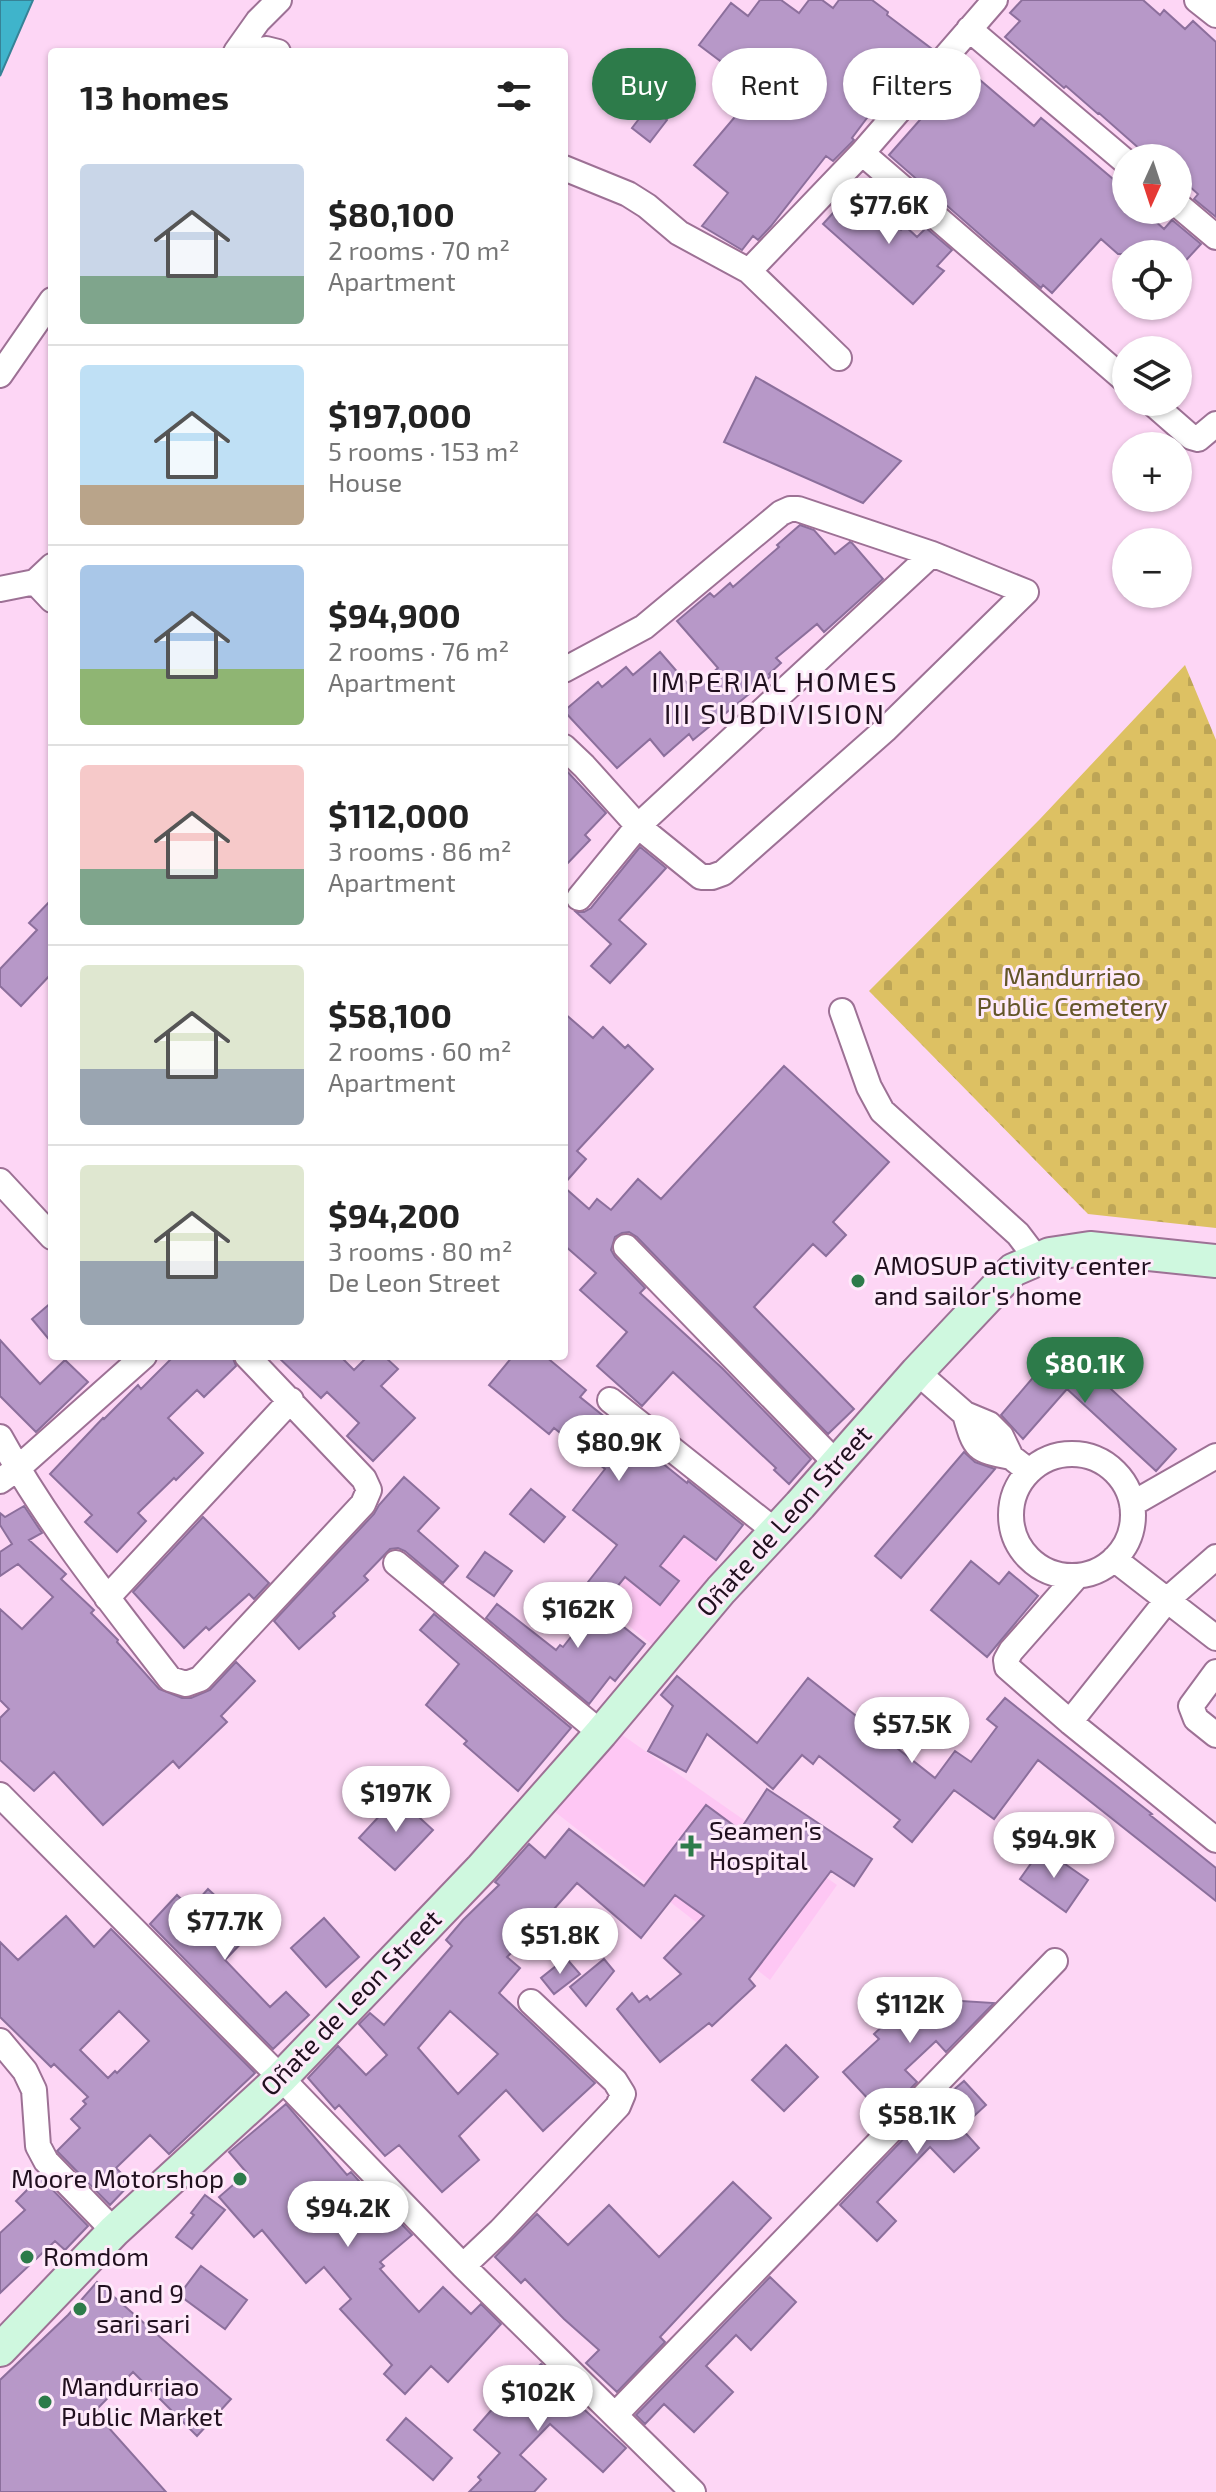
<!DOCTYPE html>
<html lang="en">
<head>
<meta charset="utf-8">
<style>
  body { margin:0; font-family:"Exo 2",sans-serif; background:#f2f2f2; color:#222; height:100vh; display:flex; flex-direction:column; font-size:30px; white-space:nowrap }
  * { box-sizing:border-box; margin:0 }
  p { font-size:26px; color:#767676 }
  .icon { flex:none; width:44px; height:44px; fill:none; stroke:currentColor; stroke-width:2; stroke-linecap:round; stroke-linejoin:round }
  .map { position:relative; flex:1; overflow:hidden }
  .panel { position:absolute; left:48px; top:48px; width:520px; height:1312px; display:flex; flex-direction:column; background:#fff; border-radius:8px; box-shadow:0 2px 6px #0004 }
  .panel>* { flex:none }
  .top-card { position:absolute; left:592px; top:48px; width:504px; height:72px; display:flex; gap:16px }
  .needle { width:52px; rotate:183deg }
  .tools { position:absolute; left:1112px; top:144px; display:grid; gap:16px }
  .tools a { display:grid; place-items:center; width:80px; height:80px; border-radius:50%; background:#fff; box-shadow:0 2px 6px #0004; font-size:40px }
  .price { position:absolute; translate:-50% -68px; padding:0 18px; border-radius:28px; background:#fff; color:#222; font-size:26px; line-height:52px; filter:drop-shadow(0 2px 4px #0008) }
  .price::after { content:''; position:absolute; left:50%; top:48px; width:24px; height:18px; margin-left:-12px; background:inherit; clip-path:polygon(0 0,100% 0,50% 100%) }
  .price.on { background:#2d7b4a; color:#fff }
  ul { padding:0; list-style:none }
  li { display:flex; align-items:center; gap:24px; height:200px; padding:0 32px }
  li+li { border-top:2px solid #e0e0e0 }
  li span { display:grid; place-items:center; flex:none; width:224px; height:160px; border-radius:8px; color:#555 }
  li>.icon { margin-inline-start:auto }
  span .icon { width:96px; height:96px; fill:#fffc; stroke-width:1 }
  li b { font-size:34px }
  h2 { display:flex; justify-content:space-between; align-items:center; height:96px; padding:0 32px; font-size:34px }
  .tag { padding:0 28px; border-radius:36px; background:#fff; box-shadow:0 2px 6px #0004; font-size:28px; line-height:72px }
  .tag.on { background:#2d7b4a; color:#fff }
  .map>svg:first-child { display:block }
  .built { fill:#fec7f4 }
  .cemetery { fill:url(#cemetery-stones) }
  .water { fill:#3fb4cb; stroke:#368397; stroke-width:2 }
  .building { fill:#b798c8; stroke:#8c6f9c; stroke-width:2; fill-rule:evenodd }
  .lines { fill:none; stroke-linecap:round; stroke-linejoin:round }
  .street-casing { stroke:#9d7195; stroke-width:28 }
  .secondary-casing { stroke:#9d7195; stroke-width:36 }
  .street { stroke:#fff; stroke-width:24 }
  .secondary { stroke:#cff8df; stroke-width:32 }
  .poi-dot { fill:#2d7b4a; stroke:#feeafa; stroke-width:3 }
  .labels { text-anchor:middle; stroke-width:6; stroke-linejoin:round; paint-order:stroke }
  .park-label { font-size:26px; fill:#635528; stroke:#feeafa }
  .poi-label { font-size:26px; fill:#21101f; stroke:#feeafa; text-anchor:start }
  .street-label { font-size:26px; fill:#21101f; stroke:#feeafa }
  .neighbourhood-label { font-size:28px; letter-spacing:2px; fill:#21101f; stroke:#feeafa }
</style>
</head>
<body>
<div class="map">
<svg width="1216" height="2492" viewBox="0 0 1216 2492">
  <defs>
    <pattern id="cemetery-stones" width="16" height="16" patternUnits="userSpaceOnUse" patternTransform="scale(2)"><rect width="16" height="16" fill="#ddc163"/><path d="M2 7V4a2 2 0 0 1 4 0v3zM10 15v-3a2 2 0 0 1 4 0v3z" fill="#bda556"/></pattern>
  </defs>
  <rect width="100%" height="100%" fill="#fdd6f5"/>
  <path class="built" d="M667,1524L723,1568L659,1650L604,1606Z
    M618,1732L837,1885L770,1980L550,1808Z"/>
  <path class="cemetery" d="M1185,665L1216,740V1228L1088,1214L869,991L1040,819Z"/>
  <path class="water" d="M0,0H33L0,76Z"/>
  <path class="building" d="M760,0H781L799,13L809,0H822L833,8L839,0H872L888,12L887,15L932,49L884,105L879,102L852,138L854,140L833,161L826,156L771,226L758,240L753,236L742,250L702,226L728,193L694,165L745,105L732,94L744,79L699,45L731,3L748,16Z
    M1022,0H1143L1160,15L1164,10L1185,29L1193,21L1216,42V217L1194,199L1198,194L1178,176V158H1150L1099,113L1098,114L1066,86L1064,88L1005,37L1020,21L1010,13Z
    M973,74L1034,126L1041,118L1126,190V210H1143L1164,229L1172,220L1201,244L1178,269V254H1118L1101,239L1052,293L1043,285L1041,288L889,155L957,78L964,84Z
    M649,106L667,120L650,142L632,128Z
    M855,189L901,230L905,226L917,237L926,228L952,250L937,266L944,271L913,304L823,224Z
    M756,377L901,461L863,503L724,442Z
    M800,525L814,530L835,554L850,542L852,543L883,579L824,632L817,624L776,658L781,663L769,674L771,676L693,740L689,734L664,756L650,739L617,768L564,711L598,682L602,687L626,667L633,675L660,652L693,690L718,668L677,621L710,593L714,597L730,583L733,587L779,547L777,545Z
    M564,768L606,813L585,835L590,840L564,867Z
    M640,847L666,868L619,920L646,944L610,983L591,966L611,944L576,912H584L591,908Z
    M52,899V973L21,1006L0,986V969L37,930L29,923Z
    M564,1013L593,1038L603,1027L625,1048L628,1045L653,1069L577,1151L586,1159L564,1184Z
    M784,1066L889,1162L833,1222L846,1235L826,1256L813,1244L754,1307L854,1409L828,1434L637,1237L629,1232L622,1233L615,1237L611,1250L615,1257L645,1288L640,1293L722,1368L811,1459L789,1484L774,1470L776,1468L673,1372L642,1406L597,1366L627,1332L580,1290L596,1273L564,1245V1187L589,1209L597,1199L611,1210L638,1179L661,1199Z
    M52,1302V1343L32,1319Z
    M0,1340L40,1384L65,1360L88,1382L36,1432L0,1396Z
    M1065,1340L1090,1362L1086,1366L1176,1449L1156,1471L1067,1389L1023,1439L1001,1415Z
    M174,1356H232L236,1366L204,1397L197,1390L168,1418L203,1453L176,1480L174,1478L138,1513L146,1521L117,1552L85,1522L92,1515L50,1474L103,1418L104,1419L138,1385L141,1389Z
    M277,1356H340L354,1370L368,1356H384L398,1369L381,1386L415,1418L373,1461L347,1436L359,1423L327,1392L321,1398Z
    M513,1356H545L586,1390L580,1397L687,1483L688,1481L743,1525L716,1560L684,1536L660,1566L679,1581L660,1605L625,1577L608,1598L588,1582L617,1545L573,1510L605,1469L554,1428L549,1434L489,1385Z
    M964,1452L975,1462L995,1469L901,1578L875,1556Z
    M404,1477L439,1508L418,1531L458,1566L443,1583L405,1551L398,1548L390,1549L364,1576L368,1580L333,1613L335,1616L299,1649L274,1621L374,1514L379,1505Z
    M531,1489L565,1517L544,1542L510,1514Z
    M24,1506L42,1533L29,1540L66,1574L61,1579L94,1610L91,1613L118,1640L117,1642L159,1689L182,1698H191L210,1690L236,1662L255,1681L221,1716L227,1722L179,1768L173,1761L103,1825L54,1772L34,1791L0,1760V1718L9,1709L0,1700V1609L22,1629L53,1597L18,1564L0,1576V1552L12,1544L0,1525V1513L5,1517Z
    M203,1517L269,1583L254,1599L249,1594L209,1630L206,1627L184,1648L133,1592Z
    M485,1552L512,1571L494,1596L467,1577Z
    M971,1561L999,1584L1009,1572L1038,1596L987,1657L931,1610Z
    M497,1604L556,1650L560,1645L563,1647L596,1605L645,1644L615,1681L610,1677L589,1704L486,1618Z
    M434,1614L571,1728L518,1791L464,1744L467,1741L426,1705L459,1664L420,1630Z
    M677,1676L757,1743L808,1678L935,1778L955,1751L971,1762L997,1727L987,1719L1005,1698L1152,1814L1150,1815L1216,1868V1901L1038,1760L994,1819L954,1790L912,1842L894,1827L900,1820L819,1756L813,1764L802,1755L773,1789L707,1734L686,1772L648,1751L673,1706L661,1695Z
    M767,1789L872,1859L854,1886L831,1871L749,1979L755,1986L712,2026L709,2023L660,2062L617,2009L632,1993L639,2002L647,1996L650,2000L681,1974L664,1958L704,1916L675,1895L641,1938L577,1883L539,1926L507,1957L520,1968L499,1993L595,2083L543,2131L506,2090L459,2136L479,2160L442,2192L399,2145L385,2156L339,2105L335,2109L308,2078L338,2046L366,2075L387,2055L359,2024L370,2013L384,2025L452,1946L446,1940L463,1920L499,1885L495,1882L529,1844L545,1858L569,1829L644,1886L706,1805L740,1830ZM450,2011L498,2054L458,2094L418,2048Z
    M397,1797L433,1830L395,1870L359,1838Z
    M1042,1848L1088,1880L1066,1912L1020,1879Z
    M208,1889L253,1931L225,1960L270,2007L286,1992L309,2015L273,2049L150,1924L177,1895L191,1908Z
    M66,1916L94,1947L111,1929L255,2073L169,2154L150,2135L116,2168L131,2183L110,2205L57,2151L80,2128L71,2119L86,2104L83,2101L88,2097L54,2064L51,2067L0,2017V1942L18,1960ZM119,2011L149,2041L117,2073L115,2071L108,2078L80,2050Z
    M324,1918L359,1957L326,1987L291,1948Z
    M566,1958L580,1974L554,1994L541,1978Z
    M604,1959L614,1971L586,2006L570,1987Z
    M891,1994L945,2000L994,2003L946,2052L936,2041L905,2070L917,2082L884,2116L843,2072L879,2039L874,2034L903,2007Z
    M786,2045L818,2077L784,2111L752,2080Z
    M964,2081L986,2105L961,2128L979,2148L954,2172L930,2147L877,2202L896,2221L877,2241L840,2205L937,2104Z
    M286,2104L347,2175L351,2172L385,2210L387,2209L412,2235L380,2262L384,2266L380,2269L419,2312L443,2287L471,2314L481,2304L501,2324L448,2382L431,2366L405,2394L384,2374L392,2365L340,2309L351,2299L324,2267L306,2283L262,2230L254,2237L219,2197L247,2173L229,2152Z
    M40,2177L88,2226L65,2250L55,2241L0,2293V2233L25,2210L16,2201Z
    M733,2182L771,2218L660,2337L665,2342L617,2392L586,2363L599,2350L564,2319L525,2279L521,2283L495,2257L537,2214L568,2245L609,2205L659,2257Z
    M205,2195L225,2210L192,2249L176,2237L194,2215L191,2213Z
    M201,2266L247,2300L225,2329L179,2295Z
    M770,2277L796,2302L751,2350L736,2335L706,2366L733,2392L694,2432L664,2404L645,2424L636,2415Z
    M97,2282L231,2399L197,2436L133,2372L97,2409L111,2424L108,2427L166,2492H0V2380L68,2315Z
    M541,2364L553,2375L550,2378L626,2448L603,2472L550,2424L520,2455L546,2479L534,2492H469L481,2480L478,2477L500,2453L474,2430L508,2391Z
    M406,2418L452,2458L433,2480L387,2440Z"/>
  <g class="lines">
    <g class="street-casing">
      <path id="street" d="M1197,0L1216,15
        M969,29L1126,162
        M236,52L258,21L279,0
        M249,52L266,49L278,52
        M862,153L1126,381
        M564,168L628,194L647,206L679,233L749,271L839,358
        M1178,205L1216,237
        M749,271L862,153L995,0
        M0,375L52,300
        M1151,402L1191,437L1198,439L1216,424
        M35,582L52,600
        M0,589L35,582L52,566
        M564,670L644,627L781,513L790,509H798L932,554L1026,592L886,729L723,873L712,877H701L638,826L584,766L564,747
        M579,898L638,826L932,554
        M842,1011L869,1087L882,1111L1018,1234L1037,1259
        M0,1181L52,1237
        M626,1247L836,1463
        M917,1372L965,1414L989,1424L1001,1436L1011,1457L1029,1471
        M610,1400L775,1531
        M965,1414C975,1449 975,1450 1011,1457
        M0,1437C47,1523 110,1601 170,1679L186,1684L200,1679L363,1504L369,1490L364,1479L247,1356
        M1011 1515a61 61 0 1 1 122 0a61 61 0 1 1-122 0Z
        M0,1481L17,1469L144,1356
        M1132,1504L1216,1456
        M1114,1559L1216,1638
        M396,1563L601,1733
        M1077,1576L1011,1651L1006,1660L1007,1667L1070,1722L1216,1840
        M107,1598L291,1400
        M1216,1672L1191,1706L1196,1719L1216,1735
        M1070,1722L1168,1599L1216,1557
        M0,1795L281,2078L463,2266L693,2492
        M0,2041L25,2071L34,2090L38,2146L46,2161L114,2231
        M463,2266L500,2231L618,2106L623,2094L615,2081L531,2002
        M615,2415L1055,1961"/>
    </g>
    <g class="secondary-casing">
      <path id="secondary" d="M0,2350L114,2231L281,2078L482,1868L601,1733L721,1590L800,1505L917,1372L1013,1270L1050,1254L1090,1248L1216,1261"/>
    </g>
    <use href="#street" class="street"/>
    <use href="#secondary" class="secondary"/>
  </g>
  <g class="poi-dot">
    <circle cx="858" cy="1281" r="8"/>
    <path d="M687 1834h8v8h8v8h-8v8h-8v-8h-8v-8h8z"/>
    <circle cx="240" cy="2179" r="8"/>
    <circle cx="27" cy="2257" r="8"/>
    <circle cx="80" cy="2309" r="8"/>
    <circle cx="45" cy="2402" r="8"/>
  </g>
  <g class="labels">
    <g class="park-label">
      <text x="1072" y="986">Mandurriao<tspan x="1072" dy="30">Public Cemetery</tspan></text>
    </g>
    <g class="poi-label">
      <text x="874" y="1275">AMOSUP activity center<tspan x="874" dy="30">and sailor's home</tspan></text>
      <text x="709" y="1840">Seamen's<tspan x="709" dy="30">Hospital</tspan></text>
      <text x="224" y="2188" text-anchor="end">Moore Motorshop</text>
      <text x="43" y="2266">Romdom</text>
      <text x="96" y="2303">D and 9<tspan x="96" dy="30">sari sari</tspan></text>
      <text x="61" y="2396">Mandurriao<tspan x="61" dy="30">Public Market</tspan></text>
    </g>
    <g class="street-label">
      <text transform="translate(784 1521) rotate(-48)" y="9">Oñate de Leon Street</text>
      <text transform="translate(351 2003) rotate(-46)" y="9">Oñate de Leon Street</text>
    </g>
    <g class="neighbourhood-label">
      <text x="775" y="692">IMPERIAL HOMES<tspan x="775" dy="32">III SUBDIVISION</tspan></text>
    </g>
  </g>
</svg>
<div class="tools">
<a><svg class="needle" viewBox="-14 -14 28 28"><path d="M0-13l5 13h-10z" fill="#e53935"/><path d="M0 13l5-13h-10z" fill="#767676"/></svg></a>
<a><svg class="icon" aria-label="locate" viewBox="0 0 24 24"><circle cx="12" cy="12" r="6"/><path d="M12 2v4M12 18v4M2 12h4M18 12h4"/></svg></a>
<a><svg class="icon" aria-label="layers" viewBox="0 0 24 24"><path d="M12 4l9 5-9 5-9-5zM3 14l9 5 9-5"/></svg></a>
<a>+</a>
<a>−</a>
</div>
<b class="price" style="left:889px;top:246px">$77.6K</b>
<b class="price on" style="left:1085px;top:1405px">$80.1K</b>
<b class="price" style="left:619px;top:1483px">$80.9K</b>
<b class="price" style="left:578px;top:1650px">$162K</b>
<b class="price" style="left:912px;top:1765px">$57.5K</b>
<b class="price" style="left:396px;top:1834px">$197K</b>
<b class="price" style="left:1054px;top:1880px">$94.9K</b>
<b class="price" style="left:225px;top:1962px">$77.7K</b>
<b class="price" style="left:560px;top:1976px">$51.8K</b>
<b class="price" style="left:910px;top:2045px">$112K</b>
<b class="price" style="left:917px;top:2156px">$58.1K</b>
<b class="price" style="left:348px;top:2249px">$94.2K</b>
<b class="price" style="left:538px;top:2433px">$102K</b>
<div class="top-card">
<a class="tag on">Buy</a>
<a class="tag">Rent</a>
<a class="tag">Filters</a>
</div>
<section class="panel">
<h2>13 homes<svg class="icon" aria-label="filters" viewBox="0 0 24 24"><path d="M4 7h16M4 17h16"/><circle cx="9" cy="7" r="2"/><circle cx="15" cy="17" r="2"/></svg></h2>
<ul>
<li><span style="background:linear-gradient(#c9d6e8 70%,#7fa58c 0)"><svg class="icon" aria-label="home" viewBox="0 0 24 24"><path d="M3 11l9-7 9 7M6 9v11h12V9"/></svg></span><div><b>$80,100</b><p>2 rooms · 70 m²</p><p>Apartment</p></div></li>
<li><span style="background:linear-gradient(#bfe0f5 75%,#b9a48a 0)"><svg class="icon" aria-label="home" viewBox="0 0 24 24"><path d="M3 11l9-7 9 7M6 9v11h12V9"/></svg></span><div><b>$197,000</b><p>5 rooms · 153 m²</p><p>House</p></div></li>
<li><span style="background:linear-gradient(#a9c7e8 65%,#8fb573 0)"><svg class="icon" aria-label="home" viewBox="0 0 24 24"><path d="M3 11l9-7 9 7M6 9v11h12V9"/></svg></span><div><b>$94,900</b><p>2 rooms · 76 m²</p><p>Apartment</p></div></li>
<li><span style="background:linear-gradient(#f6c9c9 65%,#7fa58c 0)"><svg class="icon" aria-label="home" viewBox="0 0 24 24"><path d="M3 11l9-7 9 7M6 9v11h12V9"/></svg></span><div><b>$112,000</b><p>3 rooms · 86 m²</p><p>Apartment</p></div></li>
<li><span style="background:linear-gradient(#dfe7d0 65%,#9aa5b1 0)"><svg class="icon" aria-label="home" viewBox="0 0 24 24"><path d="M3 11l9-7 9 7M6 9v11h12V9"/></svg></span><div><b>$58,100</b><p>2 rooms · 60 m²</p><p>Apartment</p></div></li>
<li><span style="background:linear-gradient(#dfe7d0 60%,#9aa5b1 0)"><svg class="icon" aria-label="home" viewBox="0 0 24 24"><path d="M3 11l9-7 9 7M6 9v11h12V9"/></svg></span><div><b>$94,200</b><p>3 rooms · 80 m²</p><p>De Leon Street</p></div></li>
</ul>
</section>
</div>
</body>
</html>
